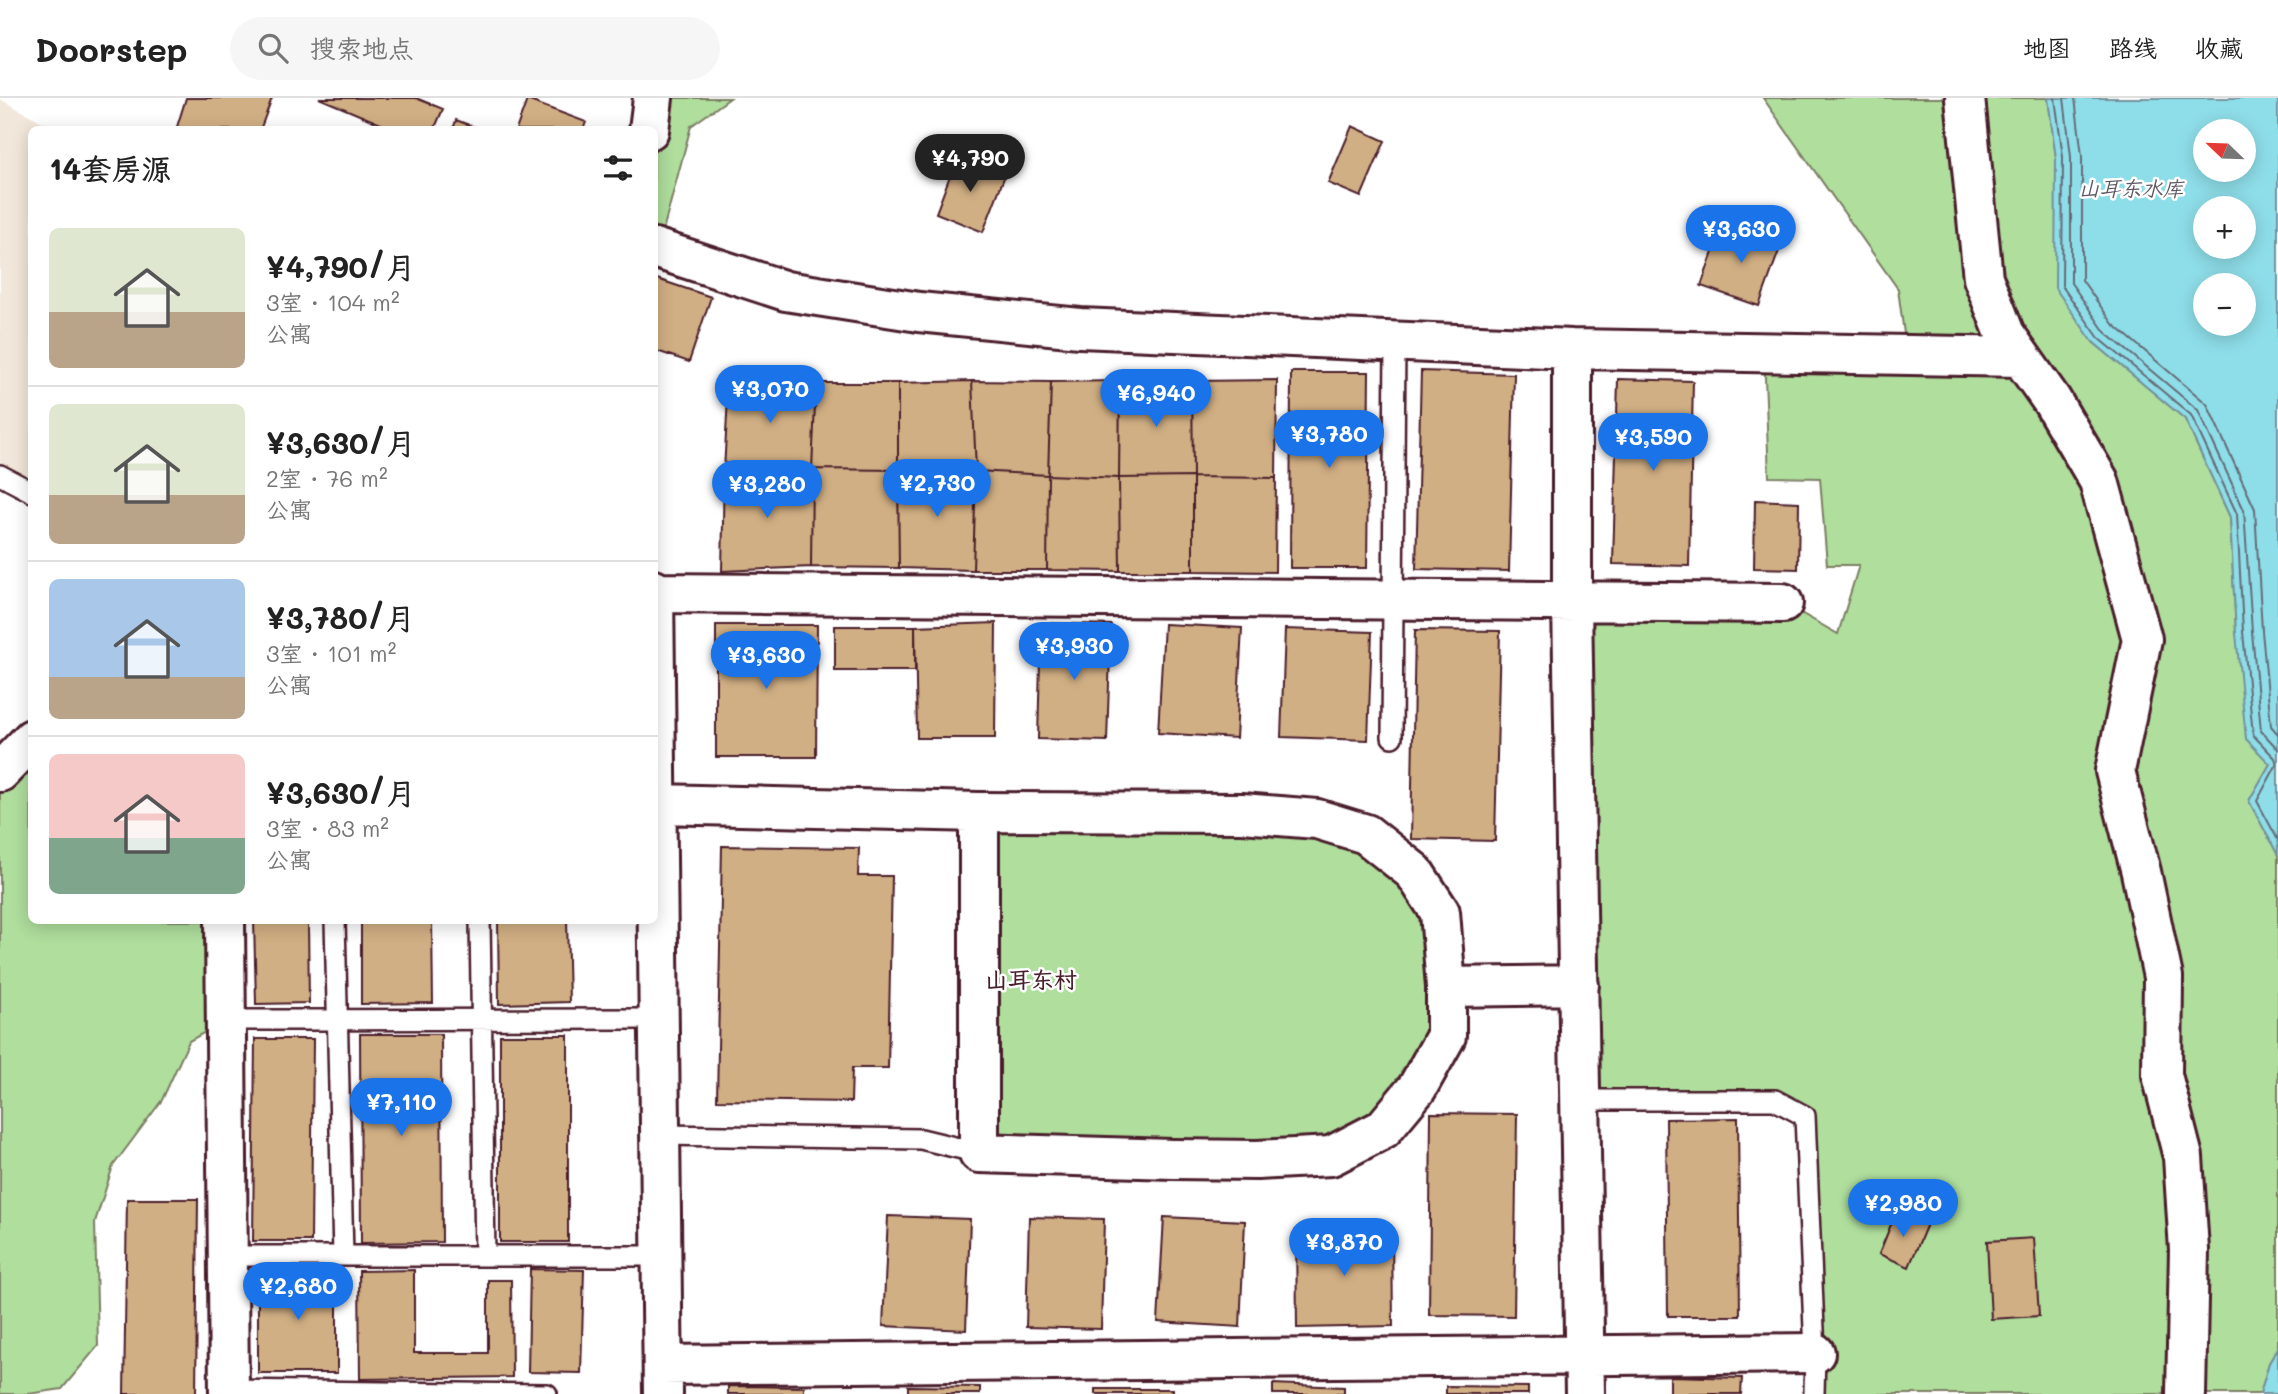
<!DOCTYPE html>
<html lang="zh">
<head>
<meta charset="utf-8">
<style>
  body { margin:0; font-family:Mali,"LXGW WenKai TC",sans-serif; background:#f6f6f6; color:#222; height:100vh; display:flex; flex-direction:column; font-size:26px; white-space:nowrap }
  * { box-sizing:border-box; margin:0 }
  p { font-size:23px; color:#767676 }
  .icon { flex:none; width:38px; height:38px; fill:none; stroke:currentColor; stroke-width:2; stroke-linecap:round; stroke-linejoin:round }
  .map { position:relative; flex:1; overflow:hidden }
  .panel { position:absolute; left:28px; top:28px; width:630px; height:798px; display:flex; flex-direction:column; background:#fff; border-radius:10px; box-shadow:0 4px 18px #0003 }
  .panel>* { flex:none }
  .needle { width:46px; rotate:293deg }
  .fabs { position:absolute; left:2193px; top:21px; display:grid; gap:14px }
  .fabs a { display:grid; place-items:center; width:63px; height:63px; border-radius:50%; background:#fff; box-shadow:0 4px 18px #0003; font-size:35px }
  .price { position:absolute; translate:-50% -60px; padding:0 16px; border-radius:24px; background:#1a73e8; color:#fff; font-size:23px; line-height:46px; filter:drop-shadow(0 2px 4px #0008) }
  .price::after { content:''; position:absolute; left:50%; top:42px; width:21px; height:16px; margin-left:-10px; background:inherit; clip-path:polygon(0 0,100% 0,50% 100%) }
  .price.current { background:#222; color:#fff }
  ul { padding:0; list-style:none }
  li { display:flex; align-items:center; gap:21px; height:175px; padding:0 21px }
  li+li { border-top:2px solid #e0e0e0 }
  li span { display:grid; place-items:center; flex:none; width:196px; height:140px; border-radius:10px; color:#555 }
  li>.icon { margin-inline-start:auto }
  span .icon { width:84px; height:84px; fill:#fffc; stroke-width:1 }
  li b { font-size:30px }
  h2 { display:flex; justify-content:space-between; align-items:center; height:84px; padding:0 21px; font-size:30px }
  header { display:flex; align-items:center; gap:42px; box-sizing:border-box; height:98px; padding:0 35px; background:#fff; border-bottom:2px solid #e0e0e0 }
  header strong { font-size:33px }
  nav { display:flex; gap:38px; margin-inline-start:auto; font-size:24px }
  .search { width:490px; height:63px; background:#f6f6f6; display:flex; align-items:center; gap:18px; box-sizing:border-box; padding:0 24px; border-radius:38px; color:#767676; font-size:26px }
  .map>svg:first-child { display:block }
  .built { fill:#f1e7da }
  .green { fill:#afde9d; stroke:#7c7e64; stroke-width:2 }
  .water { fill:#8edee9; stroke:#73929d; stroke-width:2; fill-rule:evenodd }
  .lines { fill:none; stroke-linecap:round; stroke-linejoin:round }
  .shore { stroke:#656b77; stroke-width:2 }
  .building { fill:#d1af84; stroke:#4a1f2b; stroke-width:2 }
  .service-casing { stroke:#4a1f2b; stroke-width:24 }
  .minor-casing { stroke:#4a1f2b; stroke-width:44 }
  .tertiary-casing { stroke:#4a1f2b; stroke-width:44 }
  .service { stroke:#fff; stroke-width:19 }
  .minor { stroke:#fff; stroke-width:38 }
  .tertiary { stroke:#fff; stroke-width:38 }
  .labels { text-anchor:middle; stroke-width:5; stroke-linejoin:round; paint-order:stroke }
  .water-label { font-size:21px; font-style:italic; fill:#5e5864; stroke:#fff }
  .quarter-label { font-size:23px; font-weight:bold; fill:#4a1f2b; stroke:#fff }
</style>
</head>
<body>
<header>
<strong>Doorstep</strong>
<div class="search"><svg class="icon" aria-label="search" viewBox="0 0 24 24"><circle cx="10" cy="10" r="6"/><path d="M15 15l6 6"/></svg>搜索地点</div>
<nav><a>地图</a><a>路线</a><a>收藏</a></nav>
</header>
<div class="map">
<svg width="2278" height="1296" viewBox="0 0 2278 1296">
  <rect width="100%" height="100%" fill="#fff"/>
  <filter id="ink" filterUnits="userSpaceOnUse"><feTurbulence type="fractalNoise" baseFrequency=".0143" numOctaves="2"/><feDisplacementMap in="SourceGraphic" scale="14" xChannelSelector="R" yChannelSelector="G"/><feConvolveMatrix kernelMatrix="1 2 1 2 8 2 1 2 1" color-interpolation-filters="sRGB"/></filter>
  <g filter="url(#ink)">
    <path class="built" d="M0,1L55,31L32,32L31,394L0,377Z"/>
    <path class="green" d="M653,0H730L691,28L658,151L654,150Z
      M1763,0H2048L2056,60L2093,244L2185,321L2230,419L2236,535L2270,666L2249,703L2278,757V1250L2269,1265L2260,1296H1814L1805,1018L1775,1002H1581L1572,504L1783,505L1838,536L1859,467H1827L1820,380L1769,379L1764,255L1907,258L1898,191Z
      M31,641L32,822L225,823L227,922L189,943L162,1002L113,1068L95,1124L98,1248L62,1291L28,1296H0V674Z
      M979,714L1317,721L1414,774L1446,938L1331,1058L979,1055Z"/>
    <path class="water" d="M2048,0H2278V757L2249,703L2270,666L2246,641L2236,535L2230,419L2185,321L2093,244L2055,190L2056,60ZM2205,33H2244V72H2205ZM2205,110H2244V149H2205ZM2205,187H2244V226H2205Z
      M2278,1250V1296H2260L2269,1265Z"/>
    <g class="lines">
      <path class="shore" d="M2055,0L2063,59L2062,188L2099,240L2191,317L2237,416L2243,534L2253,637L2275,660L2277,666L2257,703L2278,742
        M2064,0L2071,59V185L2105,234L2198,312L2244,412L2252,534L2261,633L2278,651
        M2075,0L2082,58V182L2113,226L2207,306L2255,411L2262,533L2271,628L2278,636"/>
    </g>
    <path class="building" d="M186,0H272L260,32H176Z
      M319,0H416L443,11L434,32H395Z
      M527,2L586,24L583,32H516Z
      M456,22L482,32H453Z
      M1352,28L1385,43L1361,99L1328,85Z
      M957,59L1005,77L983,134L936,115Z
      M1723,126L1781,147L1759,208L1701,188Z
      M654,180L711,199L689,264L654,252Z
      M1421,273L1514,276L1509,473L1416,471Z
      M1291,274H1369L1367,470H1290Z
      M729,280L816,285L812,371L724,373Z
      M1618,281L1693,283L1689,468L1613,466Z
      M1277,282L1276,380L1193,379L1192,283Z
      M972,283L976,373L898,372V285Z
      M972,283L1051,284L1048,377L976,373Z
      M1120,283L1119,380L1048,377L1051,284Z
      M1120,283H1192L1193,379L1119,380Z
      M816,285H898V372L812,371Z
      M812,371L811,469L722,473L724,373Z
      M812,371L898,372L899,470L811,469Z
      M898,372L976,373L973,472L899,470Z
      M976,373L1048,377L1047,472H973Z
      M1048,377L1119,380L1120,473L1047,472Z
      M1193,379V473H1120L1119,380Z
      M1193,379L1276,380L1275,474L1193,473Z
      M1755,402L1799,404L1798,471L1754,470Z
      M996,525L995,640H917L915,528Z
      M1041,525L1111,527L1107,643L1038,641Z
      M1164,526L1242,530L1236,640L1158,635Z
      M716,527H817L816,659H716Z
      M835,528H915V573H835Z
      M1285,531L1372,534L1368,642L1281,639Z
      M1415,532L1500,533L1495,743L1411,741Z
      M722,748L859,750L858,778H892L888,970H852L851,1004L717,1002Z
      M254,822H308L309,905L256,906Z
      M361,822H432L433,905L361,906Z
      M498,822H567L569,904L499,906Z
      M360,936H441L442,1144L361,1145Z
      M500,937H568V1144H500Z
      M255,941H313L311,1143H253Z
      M1431,1015L1517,1016L1514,1218L1429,1217Z
      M1738,1020L1740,1218H1668L1666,1021Z
      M127,1101H198L196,1296H124Z
      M1896,1114L1927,1126L1909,1169L1879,1156Z
      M888,1118L970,1121L966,1232L883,1228Z
      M1029,1119L1104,1121L1101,1231L1026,1229Z
      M1164,1119L1245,1123L1240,1229L1158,1224Z
      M1392,1130L1393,1228L1297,1230L1296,1132Z
      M2034,1140L2039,1218L1991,1221L1987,1143Z
      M530,1171L584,1172L581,1275L528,1274Z
      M337,1172V1275H258V1173Z
      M414,1172V1255H488V1182H511L512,1279L360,1281L359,1173Z
      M1670,1278L1742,1280L1741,1296H1670Z
      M1273,1286L1344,1289V1296H1273Z
      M728,1288L804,1289V1296H728Z
      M908,1288L980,1289V1296H908Z
      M1446,1288L1528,1289V1296H1446Z
      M1095,1291H1173V1296H1095Z"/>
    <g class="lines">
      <g class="service-casing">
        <path id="service" d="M0,377L32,394
          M1392,639L1395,244
          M335,822L343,1158
          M480,822L485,1158
          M227,922L659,921
          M1581,1002H1775L1805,1018L1815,1255L1814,1296
          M661,1037L921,1041L979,1055
          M229,1158H662
          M229,1292L547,1296"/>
      </g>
      <g class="minor-casing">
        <path id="minor" d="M1965,0L1983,180L2005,236L2052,303L2099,383L2142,541L2115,673L2141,774L2163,879L2162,977L2183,1059L2189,1152L2186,1296
          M654,150L786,193L919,214L1080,230L1572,251L2021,259
          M1572,251V504L1585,1296
          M654,492L663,1296
          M655,495L1783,505
          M658,706L979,714L1242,715L1317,721L1366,736L1414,774L1440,814L1446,889V938L1417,990L1383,1031L1331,1058L1257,1062L1173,1061L979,1055V714
          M225,822L229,1296
          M1446,889L1579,887
          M663,1267L1815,1255"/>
      </g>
      <g class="tertiary-casing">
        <path id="tertiary" d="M649,32L653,0
          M0,674L32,641"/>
      </g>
      <use href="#service" class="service"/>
      <use href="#minor" class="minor"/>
      <use href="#tertiary" class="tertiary"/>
    </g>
  </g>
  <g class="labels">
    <g class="water-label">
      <text x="2131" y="98">山耳东水库</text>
    </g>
    <g class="quarter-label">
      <text x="1031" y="890">山耳东村</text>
    </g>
  </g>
</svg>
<div class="fabs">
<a><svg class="needle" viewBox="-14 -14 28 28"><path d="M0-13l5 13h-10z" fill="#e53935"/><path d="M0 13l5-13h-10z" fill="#767676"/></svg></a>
<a>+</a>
<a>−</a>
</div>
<b class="price current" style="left:970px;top:96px">¥4,790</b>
<b class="price" style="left:1741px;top:167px">¥3,630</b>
<b class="price" style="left:770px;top:327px">¥3,070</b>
<b class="price" style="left:1156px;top:331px">¥6,940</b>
<b class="price" style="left:1329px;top:372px">¥3,780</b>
<b class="price" style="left:1653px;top:375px">¥3,590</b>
<b class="price" style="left:937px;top:421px">¥2,730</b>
<b class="price" style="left:767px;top:422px">¥3,280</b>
<b class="price" style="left:1074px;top:584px">¥3,930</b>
<b class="price" style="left:766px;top:593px">¥3,630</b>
<b class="price" style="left:401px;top:1040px">¥7,110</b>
<b class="price" style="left:1903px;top:1141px">¥2,980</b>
<b class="price" style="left:1344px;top:1180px">¥3,870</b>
<b class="price" style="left:298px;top:1224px">¥2,680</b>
<section class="panel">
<h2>14套房源<svg class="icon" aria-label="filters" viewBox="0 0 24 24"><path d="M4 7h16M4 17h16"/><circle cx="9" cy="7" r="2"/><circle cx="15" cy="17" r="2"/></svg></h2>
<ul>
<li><span style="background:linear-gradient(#dfe7d0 60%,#b9a48a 0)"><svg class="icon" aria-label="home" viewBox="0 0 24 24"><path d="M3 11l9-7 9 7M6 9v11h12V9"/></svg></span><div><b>¥4,790/月</b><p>3室 · 104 m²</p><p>公寓</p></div></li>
<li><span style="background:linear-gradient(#dfe7d0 65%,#b9a48a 0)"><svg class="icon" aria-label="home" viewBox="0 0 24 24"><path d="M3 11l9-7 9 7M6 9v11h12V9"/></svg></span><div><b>¥3,630/月</b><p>2室 · 76 m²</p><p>公寓</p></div></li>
<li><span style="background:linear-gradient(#a9c7e8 70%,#b9a48a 0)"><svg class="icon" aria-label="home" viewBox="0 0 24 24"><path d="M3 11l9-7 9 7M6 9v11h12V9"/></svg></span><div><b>¥3,780/月</b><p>3室 · 101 m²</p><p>公寓</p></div></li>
<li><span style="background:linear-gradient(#f6c9c9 60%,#7fa58c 0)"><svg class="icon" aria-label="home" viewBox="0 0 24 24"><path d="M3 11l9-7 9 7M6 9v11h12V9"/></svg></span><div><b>¥3,630/月</b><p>3室 · 83 m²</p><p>公寓</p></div></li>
</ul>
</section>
</div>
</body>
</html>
